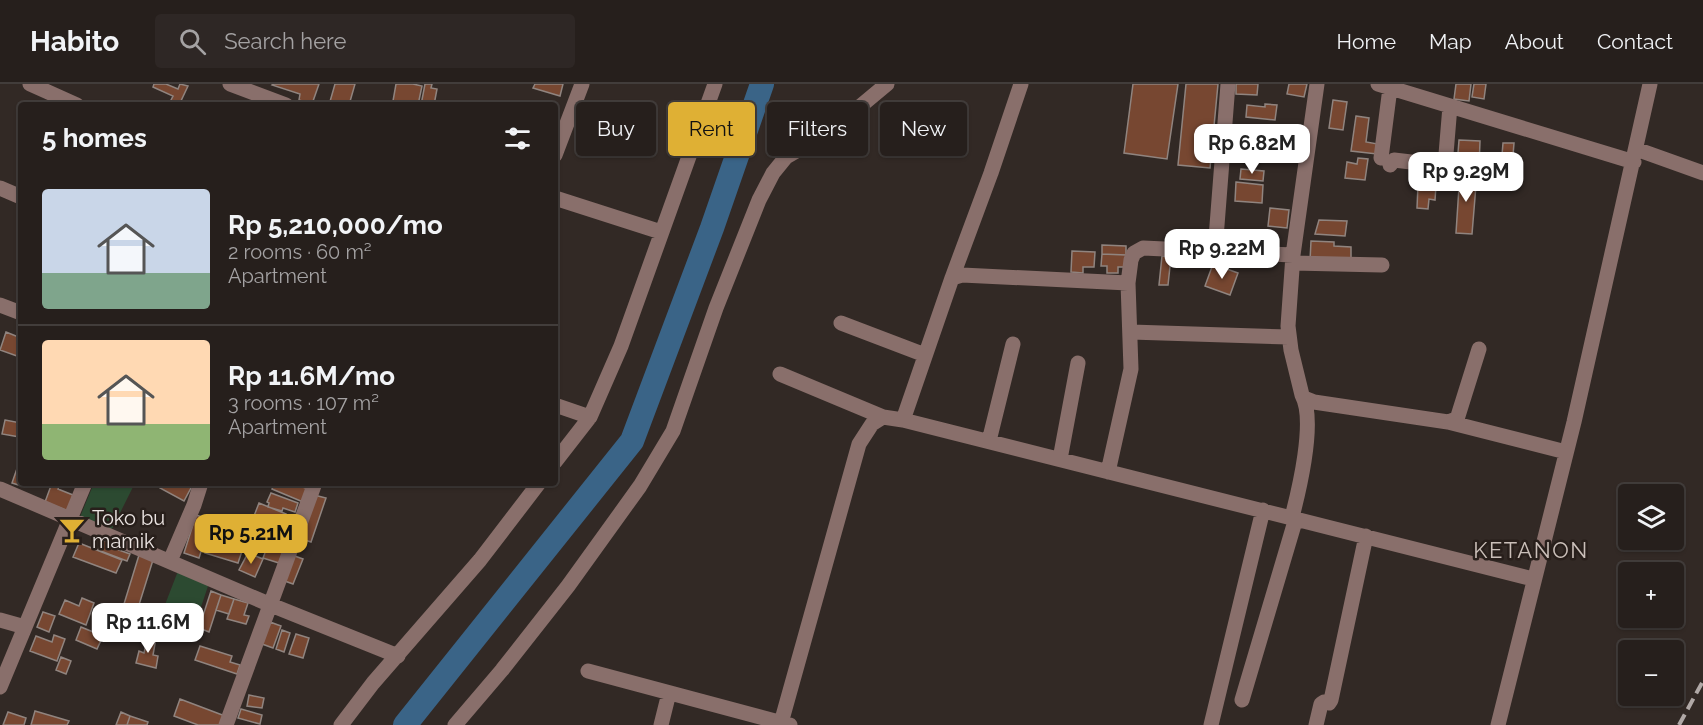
<!DOCTYPE html>
<html lang="en">
<head>
<meta charset="utf-8">
<style>
  body { margin:0; font-family:Raleway,sans-serif; background:#2e2725; color:#f1f3f6; height:100vh; display:flex; flex-direction:column; font-size:22px; white-space:nowrap }
  * { box-sizing:border-box; margin:0 }
  p { font-size:20px; color:#a4a2a3 }
  .icon { flex:none; width:33px; height:33px; fill:none; stroke:currentColor; stroke-width:2; stroke-linecap:round; stroke-linejoin:round }
  .map { position:relative; flex:1; overflow:hidden }
  .drawer { position:absolute; left:18px; top:18px; width:540px; height:384px; display:flex; flex-direction:column; background:#261f1c; border-radius:6px; box-shadow:0 2px 4px #0004,0 0 0 2px #423d3b }
  .drawer>* { flex:none }
  .guide { position:absolute; left:576px; top:18px; width:570px; height:54px; display:flex; gap:12px }
  .buttons { position:absolute; left:1618px; top:400px; display:grid; gap:12px }
  .buttons a { display:grid; place-items:center; width:66px; height:66px; border-radius:6px; background:#261f1c; box-shadow:0 2px 4px #0004,0 0 0 2px #423d3b; font-size:30px }
  .price { position:absolute; translate:-50% -51px; padding:0 14px; border-radius:12px; background:#fff; color:#222; font-size:20px; line-height:39px; filter:drop-shadow(0 2px 3px #0008) }
  .price::after { content:''; position:absolute; left:50%; top:36px; width:18px; height:14px; margin-left:-9px; background:inherit; clip-path:polygon(0 0,100% 0,50% 100%) }
  .price.current { background:#dfb034; color:#111 }
  ul { padding:0; list-style:none }
  li { display:flex; align-items:center; gap:18px; height:150px; padding:0 24px }
  li+li { border-top:2px solid #423d3b }
  li span { display:grid; place-items:center; flex:none; width:168px; height:120px; border-radius:6px; color:#555 }
  li>.icon { margin-inline-start:auto }
  span .icon { width:72px; height:72px; fill:#fffc; stroke-width:1 }
  li b { font-size:26px }
  h2 { display:flex; justify-content:space-between; align-items:center; height:72px; padding:0 24px; font-size:26px }
  .tag { padding:0 21px; border-radius:6px; background:#261f1c; box-shadow:0 2px 4px #0004,0 0 0 2px #423d3b; font-size:21px; line-height:54px }
  .tag.current { background:#dfb034; color:#111 }
  header { display:flex; align-items:center; gap:36px; box-sizing:border-box; height:84px; padding:0 30px; background:#261f1c; border-bottom:2px solid #423d3b }
  header strong { font-size:28px }
  nav { display:flex; gap:33px; margin-inline-start:auto; font-size:21px }
  .search { width:420px; height:54px; background:#2e2725; display:flex; align-items:center; gap:15px; box-sizing:border-box; padding:0 21px; border-radius:6px; color:#a4a2a3; font-size:22px }
  .map>svg:first-child { display:block }
  .green { fill:#2c4a31 }
  .lines { fill:none; stroke-linecap:round; stroke-linejoin:round }
  .river { stroke:#3a6487; stroke-width:24 }
  .building { fill:#774731; stroke:#90847f; stroke-width:1.5 }
  .minor { stroke:#896f6b; stroke-width:15 }
  .rail { stroke:#b0a8a6; stroke-width:4; stroke-dasharray:12 6; stroke-linecap:butt }
  .labels { text-anchor:middle; stroke-width:5; stroke-linejoin:round; paint-order:stroke }
  .poi-label { font-size:20px; fill:#ece5e3; stroke:#281f1b; text-anchor:start }
  .quarter-label { font-size:22px; letter-spacing:1.5px; fill:#cabfb9; stroke:#281f1b }
</style>
</head>
<body>
<header>
<strong>Habito</strong>
<div class="search"><svg class="icon" aria-label="search" viewBox="0 0 24 24"><circle cx="10" cy="10" r="6"/><path d="M15 15l6 6"/></svg>Search here</div>
<nav><a>Home</a><a>Map</a><a>About</a><a>Contact</a></nav>
</header>
<div class="map">
<svg width="1703" height="641" viewBox="0 0 1703 641">
  <rect width="100%" height="100%" fill="#322925"/>
  <path class="green" d="M94,399H135L112,445L80,433Z
    M178,487L209,499L190,556L156,544Z"/>
  <g class="lines">
    <path class="river" d="M405,641L632,357L712,144L762,0"/>
  </g>
  <path class="building" d="M154,0H166L178,5L180,0L188,2L179,21H172L169,20L173,12L153,3Z
    M273,0H319L312,20L299,16L300,10L272,1Z
    M335,0H355L349,21H329Z
    M396,0H413L422,2L418,21L393,17Z
    M425,0H432L431,4L437,5L434,21H421Z
    M535,0H563L560,12L533,4Z
    M1133,0H1178L1167,75L1124,69Z
    M1186,0H1218L1210,84L1178,81Z
    M1236,0H1258L1257,11L1236,10Z
    M1289,0H1307L1304,13L1287,10Z
    M1456,0H1471L1469,17L1454,15Z
    M1474,0H1486L1484,15L1472,13Z
    M1333,16L1347,18L1343,46L1329,44Z
    M1265,20L1277,21L1275,36L1246,33L1247,21L1265,23Z
    M1356,32L1369,34L1366,58L1378,60L1377,70L1351,67Z
    M1459,56L1480,57L1479,84L1457,82Z
    M1503,59H1514L1512,84L1501,83Z
    M1358,74L1368,75L1365,96L1345,94L1347,78L1357,80Z
    M1241,85L1264,87L1263,97L1240,95Z
    M1460,88L1477,89L1472,150L1456,149Z
    M1236,98L1263,101L1262,119L1235,117Z
    M1418,101L1436,102L1435,116L1429,115L1428,125L1417,124Z
    M1270,124L1289,126L1287,144L1268,142Z
    M1319,136L1347,137L1345,152L1315,150Z
    M1311,157L1334,158V162L1351,163V176L1310,177Z
    M1102,161L1126,162V171L1102,170Z
    M1072,167L1095,168L1094,183H1083V189L1071,188Z
    M1102,170L1126,171L1125,183H1118V189H1107V182H1101Z
    M1162,172L1171,173L1168,201H1159Z
    M1213,180L1238,189L1230,211L1205,202Z
    M6,248L21,254V260L17,272L0,266Z
    M5,336L21,339L20,353L2,350Z
    M21,373V399H24L22,402L12,399Z
    M52,399H61L58,405L73,411L68,427L45,418Z
    M163,399H187L192,402L184,417L160,404Z
    M274,399H292L308,405L303,418L272,405Z
    M271,409L298,419L295,428L283,424L282,427L268,423L269,419L267,418Z
    M314,411L326,414L311,458L299,454Z
    M259,419L286,430L281,443L254,432Z
    M196,431L211,436L199,474L184,469Z
    M253,433L272,440L267,456L248,450Z
    M215,437L240,443L238,449L247,452L238,479L205,469Z
    M103,453L121,460L119,466L130,470L127,477L98,466Z
    M270,456L285,462L279,479L263,474Z
    M79,459L122,476L116,489L73,473Z
    M248,469L263,475L255,493L239,486Z
    M139,471L153,476L138,524L155,530L151,543L120,533Z
    M292,471L303,475L293,500L282,496Z
    M211,507L221,511L209,548L199,544Z
    M221,511L234,515L229,530L216,526Z
    M82,514L94,519L86,541L59,530L65,516L79,522Z
    M234,515L248,519L244,531L249,532L246,540L227,535Z
    M43,528L55,532L49,548L37,543Z
    M270,538L281,542L273,564L262,560Z
    M81,543L103,552L97,565L76,556Z
    M282,546L290,549L284,568L276,565Z
    M296,550L309,554L303,574L289,570Z
    M54,551L65,555L57,577L30,567L36,552L52,558Z
    M148,552L156,554L153,571L158,572L156,584L136,579L139,567L144,569Z
    M200,562L232,572L230,578L240,581L237,590L195,576Z
    M61,573L71,577L66,590L56,586Z
    M249,611L264,614L262,624L247,622Z
    M180,615L225,632L222,641H198L174,632Z
    M241,625L262,631L260,640L238,634Z
    M35,627L69,637L67,641H31Z
    M8,628L26,634L24,641H3Z
    M121,628L130,632L127,641H116Z
    M130,632L148,638L147,641H127Z"/>
  <g class="lines">
    <path class="minor" d="M30,0L77,21
      M230,0L286,21
      M1378,0L1634,78
      M1636,65L1703,89
      M555,71L582,0
      M1381,74L1390,4
      M1390,81L1394,76L1445,82L1450,22
      M0,104L21,113
      M555,114L661,148
      M1215,167L1228,0
      M1293,179L1382,181
      M952,194L991,89L1021,0
      M0,221L21,229
      M841,239L925,271
      M1131,248L1289,253
      M780,290L883,333
      M1304,314L1314,318L1448,338L1566,368
      M555,321L590,333
      M903,336L952,194L962,191L1128,199L1131,176L1134,169L1143,164L1293,171
      M1448,338L1456,335L1458,332L1479,265
      M989,357L1013,260
      M1060,375L1078,279
      M555,378L590,333L621,262L715,0
      M1108,388L1131,285L1128,199
      M0,405L271,521L398,572
      M1292,433C1299,406 1316,336 1302,311L1291,266L1288,242L1293,171L1317,0
      M170,477L194,421L201,399
      M0,536L25,543
      M588,587L790,641
      M0,603L85,399
      M1242,616L1296,434
      M781,639L859,360L872,340L883,333L903,336L1533,495
      M226,641L315,399
      M341,641L373,599L480,476L539,399
      M455,641L502,586L568,502L640,402L673,347L716,224L759,116L773,89L786,73L805,62L839,40L887,0
      M661,641L669,609
      M1211,641L1263,426
      M1316,641L1321,620L1324,618L1329,619L1331,616L1366,452
      M1498,641L1574,338L1650,0"/>
    <path class="rail" d="M1679,641L1703,597"/>
  </g>
  <defs>
    <g id="bar-bare" transform="scale(2.07)"><path d="M-6-5H6L.8 .8V4.5H3.5V6h-7V4.5H-.8V.8Z" fill="#dfb034" stroke="#281f1b" stroke-width="2.5" paint-order="stroke"/></g>
  </defs>
  <g fill-rule="evenodd">
    <use href="#bar-bare" x="72" y="446"/>
  </g>
  <g class="labels">
    <g class="poi-label">
      <text x="92" y="441">Toko bu<tspan x="92" dy="23">mamik</tspan></text>
    </g>
    <g class="quarter-label">
      <text x="1531" y="474">KETANON</text>
    </g>
  </g>
</svg>
<div class="buttons">
<a><svg class="icon" aria-label="layers" viewBox="0 0 24 24"><path d="M12 4l9 5-9 5-9-5zM3 14l9 5 9-5"/></svg></a>
<a>+</a>
<a>−</a>
</div>
<b class="price" style="left:1252px;top:91px">Rp 6.82M</b>
<b class="price" style="left:1466px;top:119px">Rp 9.29M</b>
<b class="price" style="left:1222px;top:196px">Rp 9.22M</b>
<b class="price current" style="left:251px;top:481px">Rp 5.21M</b>
<b class="price" style="left:148px;top:570px">Rp 11.6M</b>
<div class="guide">
<a class="tag">Buy</a>
<a class="tag current">Rent</a>
<a class="tag">Filters</a>
<a class="tag">New</a>
</div>
<section class="drawer">
<h2>5 homes<svg class="icon" aria-label="filters" viewBox="0 0 24 24"><path d="M4 7h16M4 17h16"/><circle cx="9" cy="7" r="2"/><circle cx="15" cy="17" r="2"/></svg></h2>
<ul>
<li><span style="background:linear-gradient(#c9d6e8 70%,#7fa58c 0)"><svg class="icon" aria-label="home" viewBox="0 0 24 24"><path d="M3 11l9-7 9 7M6 9v11h12V9"/></svg></span><div><b>Rp 5,210,000/mo</b><p>2 rooms · 60 m²</p><p>Apartment</p></div></li>
<li><span style="background:linear-gradient(#ffd9b3 70%,#8fb573 0)"><svg class="icon" aria-label="home" viewBox="0 0 24 24"><path d="M3 11l9-7 9 7M6 9v11h12V9"/></svg></span><div><b>Rp 11.6M/mo</b><p>3 rooms · 107 m²</p><p>Apartment</p></div></li>
</ul>
</section>
</div>
</body>
</html>
